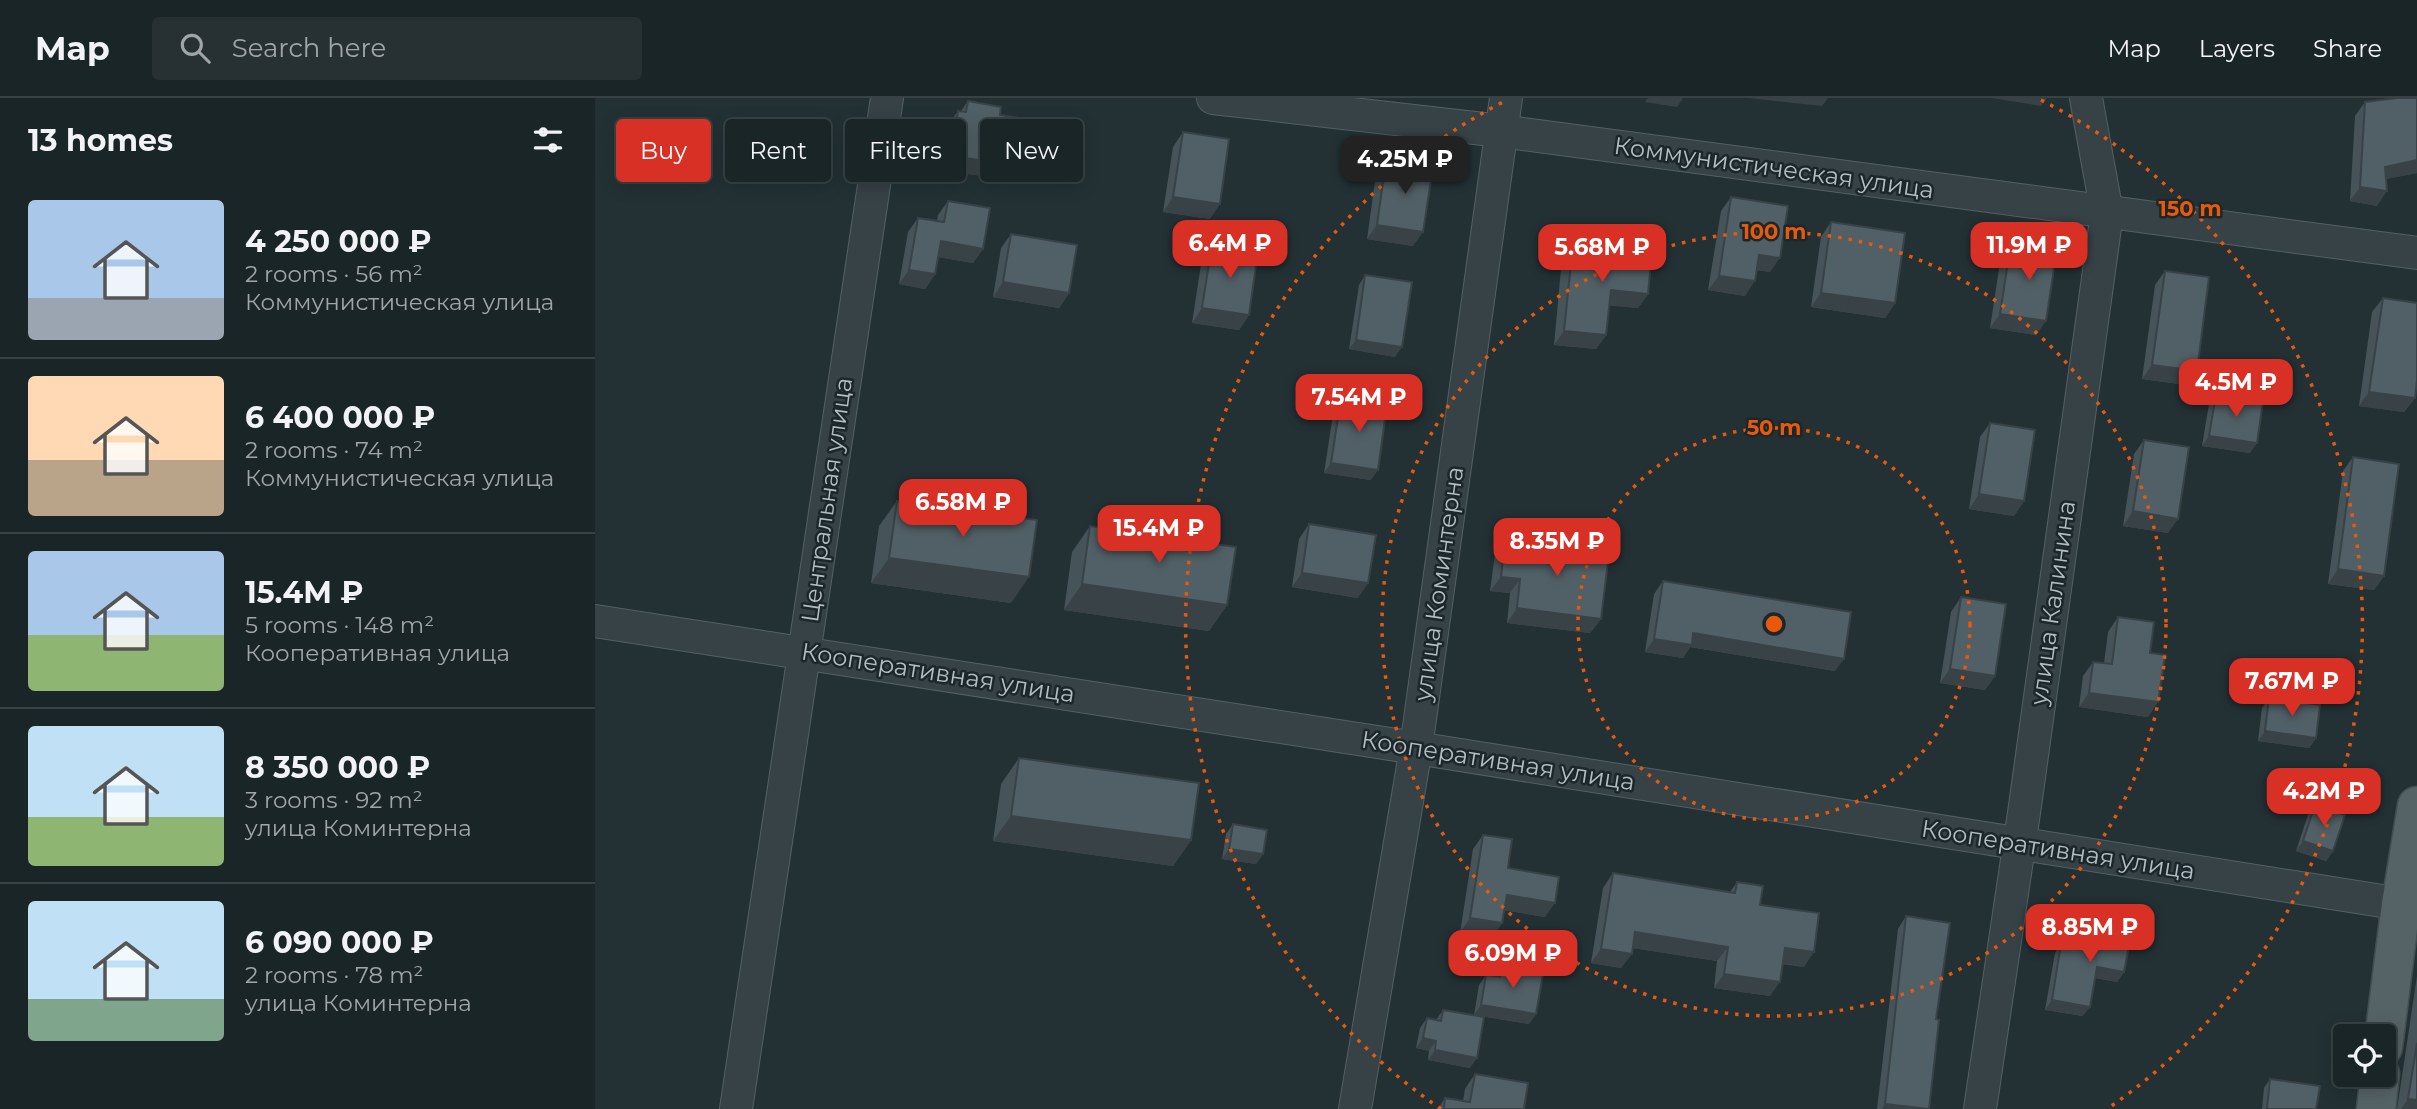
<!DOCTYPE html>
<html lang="en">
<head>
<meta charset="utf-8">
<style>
  body { margin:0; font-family:Montserrat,sans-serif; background:#273134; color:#f1f3f6; height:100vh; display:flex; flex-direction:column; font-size:26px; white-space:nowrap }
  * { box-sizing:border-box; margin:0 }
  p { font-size:23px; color:#9fa5a8 }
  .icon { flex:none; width:38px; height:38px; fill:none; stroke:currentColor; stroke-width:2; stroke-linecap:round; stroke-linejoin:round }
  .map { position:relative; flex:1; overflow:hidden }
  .details { display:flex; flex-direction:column; background:#1a2528; width:595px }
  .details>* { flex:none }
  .hud { position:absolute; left:21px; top:21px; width:665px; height:63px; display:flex; gap:14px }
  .controls { position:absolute; left:1738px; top:926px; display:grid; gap:14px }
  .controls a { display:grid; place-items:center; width:63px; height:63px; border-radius:7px; background:#1a2528; box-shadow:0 4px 18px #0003,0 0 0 2px #384245; font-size:35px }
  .price { position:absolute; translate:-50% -60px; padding:0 16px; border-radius:14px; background:#d93025; color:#fff; font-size:23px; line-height:46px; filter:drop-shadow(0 2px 4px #0008) }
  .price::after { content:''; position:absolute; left:50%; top:42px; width:21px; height:16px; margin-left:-10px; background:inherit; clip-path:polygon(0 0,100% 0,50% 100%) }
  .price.current { background:#222; color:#fff }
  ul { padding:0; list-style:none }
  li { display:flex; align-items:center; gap:21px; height:175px; padding:0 28px }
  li+li { border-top:2px solid #384245 }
  li span { display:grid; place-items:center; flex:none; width:196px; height:140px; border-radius:7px; color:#555 }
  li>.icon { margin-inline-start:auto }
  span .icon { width:84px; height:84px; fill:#fffc; stroke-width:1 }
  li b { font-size:30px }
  h2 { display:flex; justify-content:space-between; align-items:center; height:84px; padding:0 28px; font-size:30px }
  .pill { padding:0 24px; border-radius:7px; background:#1a2528; box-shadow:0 4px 18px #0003,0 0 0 2px #384245; font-size:24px; line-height:63px }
  .pill.current { background:#d93025; color:#fff }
  header { display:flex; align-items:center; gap:42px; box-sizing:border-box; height:98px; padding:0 35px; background:#1a2528; border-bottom:2px solid #384245 }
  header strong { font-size:33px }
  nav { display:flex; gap:38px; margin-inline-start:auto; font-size:24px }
  .search { width:490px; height:63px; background:#273134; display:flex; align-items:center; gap:18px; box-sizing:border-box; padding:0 24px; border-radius:7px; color:#9fa5a8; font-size:26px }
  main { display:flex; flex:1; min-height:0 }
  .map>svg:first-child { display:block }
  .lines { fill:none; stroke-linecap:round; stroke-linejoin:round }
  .minor-casing { stroke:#546064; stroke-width:34 }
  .major-casing { stroke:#434e52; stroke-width:41 }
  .minor { stroke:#374246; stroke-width:32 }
  .major { stroke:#556266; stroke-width:38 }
  .wall { fill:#465358 }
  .shaded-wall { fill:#394347 }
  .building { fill:#516066; stroke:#394347; stroke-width:2 }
  .ring { fill:none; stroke:#e8590c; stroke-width:3.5; stroke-dasharray:3.5 7 }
  .labels { text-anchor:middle; stroke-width:5; stroke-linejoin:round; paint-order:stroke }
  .street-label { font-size:24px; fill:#b1bdc2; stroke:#1c272b }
  .centre { fill:#e8590c; stroke:#1c272b; stroke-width:3.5 }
  .ring-label { font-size:21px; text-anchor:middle; font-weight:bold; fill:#e8590c; stroke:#1c272b; stroke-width:5; stroke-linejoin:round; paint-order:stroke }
</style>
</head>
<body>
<header>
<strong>Map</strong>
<div class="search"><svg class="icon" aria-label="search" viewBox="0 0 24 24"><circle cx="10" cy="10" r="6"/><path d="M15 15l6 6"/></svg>Search here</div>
<nav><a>Map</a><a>Layers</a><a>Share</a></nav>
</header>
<main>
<section class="details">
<h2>13 homes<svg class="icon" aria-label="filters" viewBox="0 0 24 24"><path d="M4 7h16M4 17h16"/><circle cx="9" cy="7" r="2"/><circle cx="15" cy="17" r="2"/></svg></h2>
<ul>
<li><span style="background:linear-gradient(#a9c7e8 70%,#9aa5b1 0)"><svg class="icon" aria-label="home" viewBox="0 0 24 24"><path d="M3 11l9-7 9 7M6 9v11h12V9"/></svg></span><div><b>4 250 000 ₽</b><p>2 rooms · 56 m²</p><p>Коммунистическая улица</p></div></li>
<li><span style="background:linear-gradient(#ffd9b3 60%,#b9a48a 0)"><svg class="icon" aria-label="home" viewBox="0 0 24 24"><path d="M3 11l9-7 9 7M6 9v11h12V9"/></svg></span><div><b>6 400 000 ₽</b><p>2 rooms · 74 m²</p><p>Коммунистическая улица</p></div></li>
<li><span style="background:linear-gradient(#a9c7e8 60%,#8fb573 0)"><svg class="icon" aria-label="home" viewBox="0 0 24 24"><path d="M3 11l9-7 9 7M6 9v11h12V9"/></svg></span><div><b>15.4M ₽</b><p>5 rooms · 148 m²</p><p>Кооперативная улица</p></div></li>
<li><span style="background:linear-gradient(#bfe0f5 65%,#8fb573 0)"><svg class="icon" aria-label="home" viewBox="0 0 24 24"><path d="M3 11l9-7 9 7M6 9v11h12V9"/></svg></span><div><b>8 350 000 ₽</b><p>3 rooms · 92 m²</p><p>улица Коминтерна</p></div></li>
<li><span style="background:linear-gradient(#bfe0f5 70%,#7fa58c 0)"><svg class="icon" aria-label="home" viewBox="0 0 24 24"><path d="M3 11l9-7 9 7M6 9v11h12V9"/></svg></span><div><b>6 090 000 ₽</b><p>2 rooms · 78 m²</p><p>улица Коминтерна</p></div></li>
</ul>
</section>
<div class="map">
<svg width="1822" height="1011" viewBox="0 0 1822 1011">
  <rect width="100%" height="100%" fill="#233135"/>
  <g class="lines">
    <g class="minor-casing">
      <path id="minor" d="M618,0L906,33L1822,155
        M0,523L821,650L1806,806
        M141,1011L292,0
        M760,1011L821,650L911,0
        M1385,1011L1430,708L1512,115L1491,0"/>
    </g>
    <g class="major-casing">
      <path id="major" d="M1788,949L1806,806L1822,708
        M1781,1011L1785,976"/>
    </g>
    <use href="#minor" class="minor"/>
    <use href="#major" class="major"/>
  </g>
  <path class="wall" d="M1822,0V75L1791,81L1782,108L1755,103L1760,18L1770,4Z
    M373,3L405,17L424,68L414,82L346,72L353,27L363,13H366Z
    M588,34L615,121L568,114L578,49Z
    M791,62L818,148L772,141L781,76Z
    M1136,99L1175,174L1162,172L1150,198L1113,192L1126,113Z
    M353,103L388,151L378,165L344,159L340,176L330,191L304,186L313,134L323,120L342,123L343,117Z
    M1236,124L1300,205L1290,220L1216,209L1226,139Z
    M416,136L474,195L464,210L398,199L406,150Z
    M1416,144L1441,237L1395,230L1406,158Z
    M617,146L654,217L644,232L597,225L607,160Z
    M978,146L1053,196L1043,210L1014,207L1011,237L1001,251L959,247L967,160Z
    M1570,173L1592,287L1547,281L1560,187Z
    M770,177L800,259L754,251L764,187Z
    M1788,200L1820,300L1809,314L1764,308L1777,214Z
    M1621,296L1655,355L1607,348L1614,306Z
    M746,300L776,382L729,375L739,310Z
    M1395,325L1429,403L1419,418L1374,411L1385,339Z
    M1549,342L1573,435L1528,428L1539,356Z
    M1758,359L1789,478L1779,492L1733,486L1748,373Z
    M302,403L416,505L276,485L284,428Z
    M714,426L763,500L697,489L704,441Z
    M495,428L632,507L614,533L469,512L477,454Z
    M910,442L1006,521L995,535L912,525L915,495L895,493L900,456Z
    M1068,483L1240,573L1095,549L1088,560L1050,554L1059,496Z
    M1366,499L1400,578L1390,592L1345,585L1356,514Z
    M1523,519L1555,555L1553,619L1484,609L1488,578L1498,564L1509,565L1513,534Z
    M1674,600L1721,640L1714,650L1663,643L1667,610Z
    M424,660L596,742L578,768L398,743L406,686Z
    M1720,707L1738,753L1731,763L1701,753L1713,717Z
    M638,726L668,756L661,766L627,761L631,736Z
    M888,737L950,819L909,812L907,825L897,840L865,835L878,751Z
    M1018,775L1135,794L1142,784L1165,807L1209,869L1187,866L1175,898L1119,890L1122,863L1038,850L1026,870L996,865L1008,790Z
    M1311,818L1341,921L1334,1011H1282L1303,831Z
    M1501,825L1529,874L1522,884L1500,880L1488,918L1450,912L1460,855L1466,845L1491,850L1494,835Z
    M908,868L941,916L934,926L879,917L884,887L891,877L901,878Z
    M1822,878V1011H1802Z
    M848,912L875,970L833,962L834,953L821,950L825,930L832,920L841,922Z
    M880,976L929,1011L868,1003L870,991Z
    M1675,981L1721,1011H1667L1669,990Z
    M850,1000L849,1011H843Z"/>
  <path class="shaded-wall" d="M1053,0H1088L1082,9L1050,4Z
    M1153,0H1233L1227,8Z
    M1397,0H1452L1446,8Z
    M356,58L424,68L414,82L346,72Z
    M1822,62V75L1780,83L1790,69Z
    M1765,89L1792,93L1782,108L1755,103Z
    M578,99L625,106L615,121L568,114Z
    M782,127L828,134L818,148L772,141Z
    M346,143L388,151L378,165L336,158Z
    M1164,157L1185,160L1175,174L1154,171Z
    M314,172L340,176L330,191L304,186Z
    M1124,178L1160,183L1150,198L1113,192Z
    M408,184L474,195L464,210L398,199Z
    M1016,192L1053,196L1043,210L1005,207Z
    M1226,195L1300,205L1290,220L1216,209Z
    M607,210L654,217L644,232L597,225Z
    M1405,216L1451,223L1441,237L1395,230Z
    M969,233L1011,237L1001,251L959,247Z
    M761,242L807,249L800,259L754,251Z
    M1557,267L1602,273L1592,287L1547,281Z
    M1774,294L1820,300L1809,314L1764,308Z
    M1614,338L1662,345L1655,355L1607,348Z
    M736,365L783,372L776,382L729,375Z
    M1384,396L1429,403L1419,418L1374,411Z
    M1538,413L1583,421L1573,435L1528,428Z
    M294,460L434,479L416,505L276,485Z
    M1743,471L1789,478L1779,492L1733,486Z
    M707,475L773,485L763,500L697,489Z
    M906,479L925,481L915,495L895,493Z
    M487,486L632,507L614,533L469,512Z
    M922,510L1006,521L995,535L912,525Z
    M1098,535L1249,561L1240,573L1095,549L1088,560L1050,554L1059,541Z
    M1355,571L1400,578L1390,592L1345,585Z
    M1494,595L1563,604L1553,619L1484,609Z
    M1670,633L1721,640L1714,650L1663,643Z
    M416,718L596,742L578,768L398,743Z
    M1708,743L1738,753L1731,763L1701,753Z
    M634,751L668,756L661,766L627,761Z
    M912,797L960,805L950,819L902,811Z
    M875,820L907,825L897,840L865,835Z
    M1040,834L1133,849L1122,863L1030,849Z
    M1190,850L1219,854L1209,869L1180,864Z
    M1006,851L1037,856L1026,870L996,865Z
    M1502,869L1529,874L1522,884L1495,879Z
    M1129,876L1185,884L1175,898L1119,890Z
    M1457,902L1495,909L1488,918L1450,912Z
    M886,907L941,916L934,926L879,917Z
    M828,940L841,943L834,953L821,950Z
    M840,952L882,960L875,970L833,962Z
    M1813,1001L1822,1002V1011H1806Z
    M1290,1006L1334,1011H1287Z"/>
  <path class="building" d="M1802,0H1822V62L1790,69L1792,93L1765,89L1770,4Z
    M373,3L406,9L405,17L431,21L424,68L356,58L363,13L371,14Z
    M588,34L634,41L625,106L578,99Z
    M791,62L838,69L828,134L782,127Z
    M1136,99L1193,108L1185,160L1164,157L1160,183L1124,178Z
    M353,103L395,110L388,151L346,143L340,176L314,172L323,120L349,124Z
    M1236,124L1310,135L1300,205L1226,195Z
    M416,136L482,147L474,195L408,184Z
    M1416,144L1462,151L1451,223L1405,216Z
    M617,146L663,153L654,217L607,210Z
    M978,146L1057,153L1053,196L1016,192L1011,237L969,233Z
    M1570,173L1614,179L1602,273L1557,267Z
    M770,177L817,184L807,249L761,242Z
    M1788,200L1822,205V282L1820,300L1774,294Z
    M1621,296L1668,304L1662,345L1614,338Z
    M746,300L792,307L783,372L736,365Z
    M1395,325L1440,332L1429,403L1384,396Z
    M1549,342L1594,349L1583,421L1538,413Z
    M1758,359L1804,366L1789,478L1743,471Z
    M302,403L442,422L434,479L294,460Z
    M714,426L781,437L773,485L707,475Z
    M495,428L641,449L632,507L487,486Z
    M910,442L1014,455L1006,521L922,510L925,481L906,479Z
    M1068,483L1256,514L1249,561L1098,535L1097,547L1059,541Z
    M1366,499L1411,506L1400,578L1355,571Z
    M1523,519L1559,524L1555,555L1570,557L1563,604L1494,595L1498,564L1517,566Z
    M1674,600L1725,607L1721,640L1670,633Z
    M424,660L604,685L596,742L416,718Z
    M1720,707L1750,717L1738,753L1708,743Z
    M638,726L672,732L668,756L634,751Z
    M888,737L917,741L913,770L964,779L960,805L912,797L907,825L875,820Z
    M1018,775L1140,795L1142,784L1168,788L1165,807L1224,815L1219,854L1190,850L1185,884L1129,876L1133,849L1040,834L1037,856L1006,851Z
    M1311,818L1355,825L1341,921L1344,922L1334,1011L1290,1006Z
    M1501,825L1537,832L1529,874L1502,869L1495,909L1457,902L1466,845L1496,851Z
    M908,868L948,876L941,916L886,907L891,877L905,879Z
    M848,912L889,919L882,960L840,952L841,943L828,940L832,920L846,923Z
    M1822,945V1002L1813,1001Z
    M880,976L933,985L929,1011H849L850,1000L875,1004Z
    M1675,981L1725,988L1721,1011H1672Z"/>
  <g class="ring">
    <circle cx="1179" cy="526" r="196"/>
    <circle cx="1179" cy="526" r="392"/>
    <path d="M846 1011A588 588 0 0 1 912 2M1446 2A588 588 0 0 1 1512 1011"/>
  </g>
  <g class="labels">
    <g class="street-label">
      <text transform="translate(1179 70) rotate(8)" y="8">Коммунистическая улица</text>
      <text transform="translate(232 402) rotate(-82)" y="8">Центральная улица</text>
      <text transform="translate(844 486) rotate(-82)" y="8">улица Коминтерна</text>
      <text transform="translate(1458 505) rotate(-82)" y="8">улица Калинина</text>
      <text transform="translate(343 575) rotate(9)" y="8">Кооперативная улица</text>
      <text transform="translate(903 663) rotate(9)" y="8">Кооперативная улица</text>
      <text transform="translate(1463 752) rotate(9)" y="8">Кооперативная улица</text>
    </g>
  </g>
  <circle cx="1179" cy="526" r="10" class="centre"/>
  <g class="ring-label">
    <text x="1595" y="118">150 m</text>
    <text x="1179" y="141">100 m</text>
    <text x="1179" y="337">50 m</text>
  </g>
</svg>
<div class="controls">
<a><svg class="icon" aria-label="locate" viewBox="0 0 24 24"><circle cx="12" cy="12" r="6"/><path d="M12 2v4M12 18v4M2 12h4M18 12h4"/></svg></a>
</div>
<b class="price current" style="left:810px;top:98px">4.25M ₽</b>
<b class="price" style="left:635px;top:182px">6.4M ₽</b>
<b class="price" style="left:1434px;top:184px">11.9M ₽</b>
<b class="price" style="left:1007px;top:186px">5.68M ₽</b>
<b class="price" style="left:1641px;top:321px">4.5M ₽</b>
<b class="price" style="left:764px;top:336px">7.54M ₽</b>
<b class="price" style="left:368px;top:441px">6.58M ₽</b>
<b class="price" style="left:564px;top:467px">15.4M ₽</b>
<b class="price" style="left:962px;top:480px">8.35M ₽</b>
<b class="price" style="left:1697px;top:620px">7.67M ₽</b>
<b class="price" style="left:1729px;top:730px">4.2M ₽</b>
<b class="price" style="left:1495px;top:866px">8.85M ₽</b>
<b class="price" style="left:918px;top:892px">6.09M ₽</b>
<div class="hud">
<a class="pill current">Buy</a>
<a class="pill">Rent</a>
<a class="pill">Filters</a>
<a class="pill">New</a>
</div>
</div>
</main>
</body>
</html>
